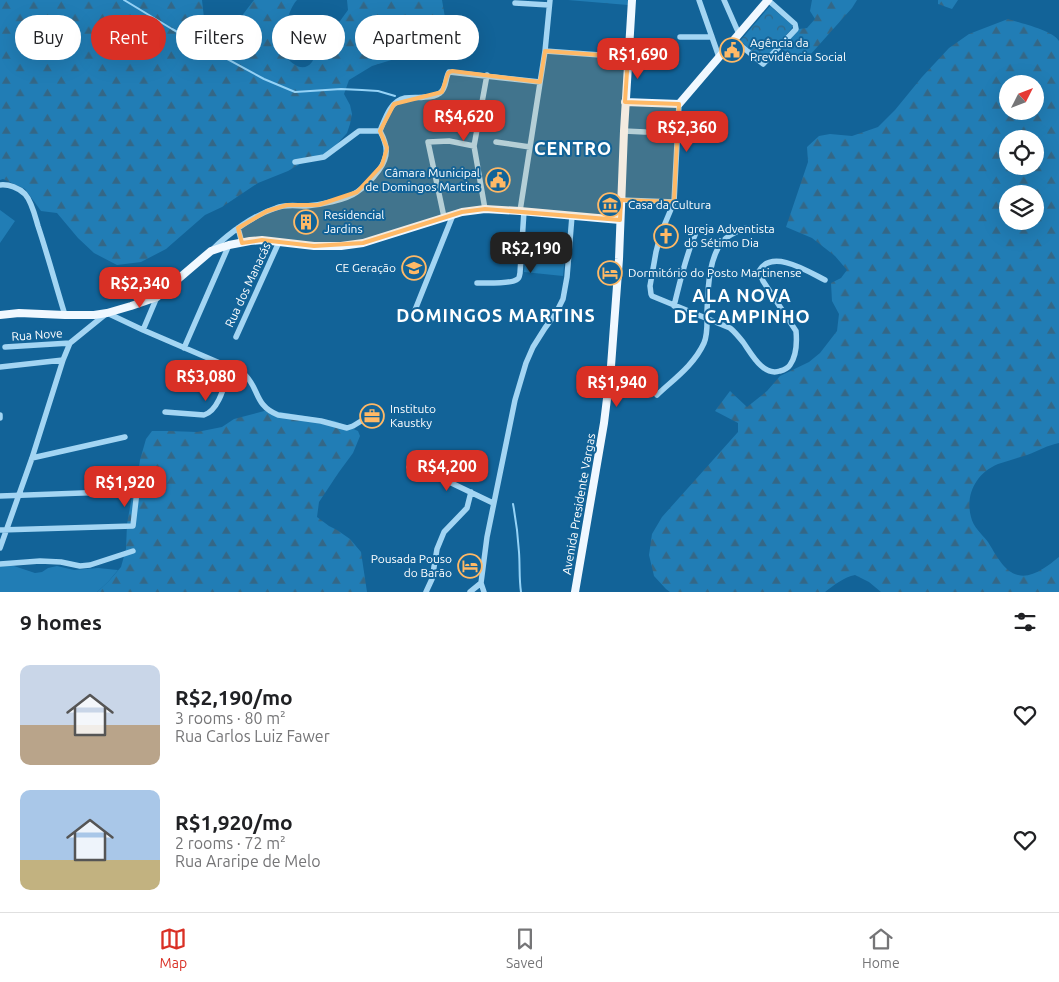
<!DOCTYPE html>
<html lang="en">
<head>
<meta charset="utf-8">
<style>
  body { margin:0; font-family:Ubuntu,sans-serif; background:#f6f6f6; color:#202124; height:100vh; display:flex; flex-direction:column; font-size:19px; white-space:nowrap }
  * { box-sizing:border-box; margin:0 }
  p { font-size:16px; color:#757577 }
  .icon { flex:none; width:28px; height:28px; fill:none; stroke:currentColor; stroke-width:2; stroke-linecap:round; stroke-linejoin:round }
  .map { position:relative; height:592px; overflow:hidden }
  .details { display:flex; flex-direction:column; background:#fff; flex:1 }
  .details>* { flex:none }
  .guide { position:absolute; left:15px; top:15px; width:500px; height:45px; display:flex; gap:10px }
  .needle { width:32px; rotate:48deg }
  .tools { position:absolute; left:999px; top:75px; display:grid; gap:10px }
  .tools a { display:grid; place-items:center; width:45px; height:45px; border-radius:50%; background:#fff; box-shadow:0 5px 20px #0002; font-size:25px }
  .price { position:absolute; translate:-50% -42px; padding:0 11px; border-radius:10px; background:#d93025; color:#fff; font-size:16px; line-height:32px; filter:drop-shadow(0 1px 2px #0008) }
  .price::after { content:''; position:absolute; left:50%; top:30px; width:15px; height:11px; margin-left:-8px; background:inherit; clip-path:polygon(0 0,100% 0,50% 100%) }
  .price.active { background:#222; color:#fff }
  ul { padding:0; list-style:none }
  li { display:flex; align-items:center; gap:15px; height:125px; padding:0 20px }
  li span { display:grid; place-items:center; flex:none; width:140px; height:100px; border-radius:10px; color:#555 }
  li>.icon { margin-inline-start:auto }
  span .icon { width:60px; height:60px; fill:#fffc; stroke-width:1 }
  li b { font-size:21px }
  h2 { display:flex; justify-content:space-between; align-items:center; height:60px; padding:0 20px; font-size:21px }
  .pill { padding:0 18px; border-radius:22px; background:#fff; box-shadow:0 5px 20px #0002; font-size:18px; line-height:45px }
  .pill.active { background:#d93025; color:#fff }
  .tab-bar { display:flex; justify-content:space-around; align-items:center; height:70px; border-top:1px solid #e0e0e0; background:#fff; font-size:14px; color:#757577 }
  .tab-bar a { display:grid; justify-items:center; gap:2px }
  .tab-bar .active { color:#d93025 }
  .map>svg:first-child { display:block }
  .grass { fill:#217db5 }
  .forest { fill:url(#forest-firs); fill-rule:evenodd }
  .park { fill:url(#park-crowns) }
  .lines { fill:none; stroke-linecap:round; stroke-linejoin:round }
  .stream { stroke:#95d3f7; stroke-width:2 }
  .minor { stroke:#a3d5f3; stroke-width:5.5 }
  .major { stroke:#f0f8ff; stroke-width:8 }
  .marked { fill:#ffb966; fill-opacity:0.2; stroke:#ffb966; stroke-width:4; stroke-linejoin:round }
  .labels { text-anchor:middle; stroke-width:4; stroke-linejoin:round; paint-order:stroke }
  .poi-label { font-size:12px; fill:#fff; stroke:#126398; text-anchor:start }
  .street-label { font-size:12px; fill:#fff; stroke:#126398 }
  .district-label { font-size:18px; font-weight:bold; letter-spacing:1px; fill:#fff; stroke:#126398 }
</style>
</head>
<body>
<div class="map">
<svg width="1059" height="592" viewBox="0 0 1059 592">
  <defs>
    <pattern id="forest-firs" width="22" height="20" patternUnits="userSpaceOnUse" patternTransform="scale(1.25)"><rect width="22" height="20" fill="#217db5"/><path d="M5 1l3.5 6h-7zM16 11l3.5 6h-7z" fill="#346786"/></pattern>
    <pattern id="park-crowns" width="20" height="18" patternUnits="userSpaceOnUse" patternTransform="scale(1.25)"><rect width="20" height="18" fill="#217db5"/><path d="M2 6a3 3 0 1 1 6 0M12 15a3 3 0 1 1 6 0" fill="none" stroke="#346786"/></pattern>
  </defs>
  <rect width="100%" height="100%" fill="#126398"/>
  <path class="grass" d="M292,17L315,20L310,58L287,55Z
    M0,210L15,221L0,243Z
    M526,251L565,255L563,276L524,272Z
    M0,565L14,566L35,573L42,572L48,568L57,566L74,570L98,568L118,570L108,582L97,592H0Z"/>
  <path class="forest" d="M0,0H202L204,18L207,23L211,25L227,27H232L239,21L244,13L254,0H297C286,12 283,39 284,55C291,63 303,74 312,62L332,23L336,24L340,21L348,10L347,0H442L448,35L432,50L401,57L372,66L349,80L344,94L350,105L352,114L350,124L347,133L327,155L300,164L288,171L258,183L222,207L205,215L166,249L141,262L117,265L94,253L78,238L57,213L41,211L25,189L3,179L0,180Z
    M812,0H857L852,8L810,55L794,58L781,48L799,29L807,28L815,19L810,11Z
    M938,0H958L952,9L938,4Z
    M1008,19C1020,23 1053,30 1059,41V443C1048,445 1038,451 1027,455C1017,458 1007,461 998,464C976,473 965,495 971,517C973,527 982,534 988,542C995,553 1004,572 1018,575C1032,579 1049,565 1059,557V592H881L869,582L855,575C844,577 834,585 825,592H670L666,589L654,576L649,555L652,534L662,517L738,432V423L715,411L730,391L747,407L767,391L780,376L809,362L820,353L837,331L839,314L832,301L831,283L841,278L847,270L835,256L812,238L786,227L808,162L807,147L819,136L830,134L852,136L878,127L895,110L922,77L949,48L969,34ZM1008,84H1035V111H1008ZM1008,139H1035V166H1008ZM1008,194H1035V221H1008Z
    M268,410L335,421L358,431L360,436L353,453L339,472L319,502L317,517L329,526L337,530L350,539L361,552L367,592H97L108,582L121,567L126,549L127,524L132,496L137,481L140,460L146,439L152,431H169L197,432L222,427L234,419Z"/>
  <path class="park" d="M568,0H629L628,5Z
    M770,6L792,25V28L764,61L740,41Z"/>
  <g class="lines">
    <path class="stream" d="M124,0L172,29L264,79L295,92L341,89L362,90L378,91L395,96
      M513,504C516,520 518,535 519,552C520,565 519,579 521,592"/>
    <path class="minor" d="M699,0L719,57
      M724,0L739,34
      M515,3L549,5
      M680,37H712
      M734,40L763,64L796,29L795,24L768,0
      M545,51L628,57
      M679,104L674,202L661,233L656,252L650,286L651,294L652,296L730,328C735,332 739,337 743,342C751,353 763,377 780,371C784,370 788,368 790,365C797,355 797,342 796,331L763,281L759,271C772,248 809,272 825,280
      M380,131C385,119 390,101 405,98C412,97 419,98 425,97C430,97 436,96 440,93C447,88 445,78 449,72L540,82
      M624,131L645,132
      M496,142L530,147
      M295,162L324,157L359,131H380
      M0,185C9,184 19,188 25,194C32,202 35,216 38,226C48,256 56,286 65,315
      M621,200L674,202
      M485,209L474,146L487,75
      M520,211L545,51L550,0
      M444,217L428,142L449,141L474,146
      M238,228L242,243
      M213,249C229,233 254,215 276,208C286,204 295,206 306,206C320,205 346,200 357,192C366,186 373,178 379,170C389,156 388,146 380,131
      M477,283C485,283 510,284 516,280C520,278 519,277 520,273L524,211
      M674,306C680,282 685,258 695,235
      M415,310L453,215
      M143,330L157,297
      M236,337L279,242
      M5,347L70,343
      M184,348L229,245
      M0,367L63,360
      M657,395C674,379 694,365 704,343C708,334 707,322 707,312C708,291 708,258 723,241C728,235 738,231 746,228
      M165,412L204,415C220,410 225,382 230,367
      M0,415V418
      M32,458L125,437
      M409,467C420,473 432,474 443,479C460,487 476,495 493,503
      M0,496L137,491L133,526L0,530
      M0,548L32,458L63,360L70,343L107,313L143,330L243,373C260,387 253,405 278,415L321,421L347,428L353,426L366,418
      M0,564L40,561L61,562L80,566L90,565L133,551
      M426,592L432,579L437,549L444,532L467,508L471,492
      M470,592L481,583
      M484,592L481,583L487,537L515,400L526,363L533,347L545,328L556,313L563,299L567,277L572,216"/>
    <path class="major" d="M625,102L679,104L768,0
      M0,315L19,313L65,315H94L107,313L131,306L157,297L211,251L229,245L250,241L262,240L314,246H341L363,243L462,212L485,209L520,211L620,220
      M575,592L604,423L611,366L619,259L624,131L632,0"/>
  </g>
  <path class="marked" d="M545,51L628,57L625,102L679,104L674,202L621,200L620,220L485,209L462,212L363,243L314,246L262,240L242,243L238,228L267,211L287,205H318L357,192L382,165L387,148L380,131L394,104L442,92L448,73L452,71L540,82Z"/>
  <defs>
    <g id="civic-ring" transform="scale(1.25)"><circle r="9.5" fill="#126398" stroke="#ffb966" stroke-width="1.5"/><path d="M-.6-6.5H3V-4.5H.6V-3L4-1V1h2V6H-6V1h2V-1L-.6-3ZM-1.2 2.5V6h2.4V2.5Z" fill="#ffb966"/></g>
    <g id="museum-ring" transform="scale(1.25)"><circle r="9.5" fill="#126398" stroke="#ffb966" stroke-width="1.5"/><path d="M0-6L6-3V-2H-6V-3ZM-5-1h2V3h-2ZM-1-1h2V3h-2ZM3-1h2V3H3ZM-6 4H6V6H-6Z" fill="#ffb966"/></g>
    <g id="building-ring" transform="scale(1.25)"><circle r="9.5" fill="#126398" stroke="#ffb966" stroke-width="1.5"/><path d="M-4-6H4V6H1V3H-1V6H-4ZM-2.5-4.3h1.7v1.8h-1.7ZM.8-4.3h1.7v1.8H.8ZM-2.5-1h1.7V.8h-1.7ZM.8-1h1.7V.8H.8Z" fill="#ffb966"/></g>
    <g id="church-ring" transform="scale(1.25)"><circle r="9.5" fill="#126398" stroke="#ffb966" stroke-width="1.5"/><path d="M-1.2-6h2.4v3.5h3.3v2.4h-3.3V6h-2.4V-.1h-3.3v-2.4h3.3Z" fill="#ffb966"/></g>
    <g id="school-ring" transform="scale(1.25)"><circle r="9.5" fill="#126398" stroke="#ffb966" stroke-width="1.5"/><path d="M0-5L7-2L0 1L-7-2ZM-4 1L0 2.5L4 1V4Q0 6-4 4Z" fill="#ffb966"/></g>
    <g id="hotel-ring" transform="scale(1.25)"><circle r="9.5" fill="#126398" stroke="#ffb966" stroke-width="1.5"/><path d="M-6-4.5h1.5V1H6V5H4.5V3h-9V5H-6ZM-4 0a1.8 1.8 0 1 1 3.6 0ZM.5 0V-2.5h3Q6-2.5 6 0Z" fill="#ffb966"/></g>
    <g id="office-ring" transform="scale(1.25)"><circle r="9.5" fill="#126398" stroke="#ffb966" stroke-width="1.5"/><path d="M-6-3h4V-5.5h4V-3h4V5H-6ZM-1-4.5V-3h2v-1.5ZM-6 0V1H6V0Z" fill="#ffb966"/></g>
  </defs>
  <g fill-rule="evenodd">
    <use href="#civic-ring" x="732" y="50"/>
    <use href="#civic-ring" x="498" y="180"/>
    <use href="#museum-ring" x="610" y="205"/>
    <use href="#building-ring" x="306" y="222"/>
    <use href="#church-ring" x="666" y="236"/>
    <use href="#school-ring" x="414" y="268"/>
    <use href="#hotel-ring" x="610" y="273"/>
    <use href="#office-ring" x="372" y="416"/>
    <use href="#hotel-ring" x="470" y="566"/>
  </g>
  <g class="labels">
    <g class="poi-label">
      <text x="750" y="47">Agência da<tspan x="750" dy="14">Previdência Social</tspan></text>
      <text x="480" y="177" text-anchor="end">Câmara Municipal<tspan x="480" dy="14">de Domingos Martins</tspan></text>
      <text x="628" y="209">Casa da Cultura</text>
      <text x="324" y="219">Residencial<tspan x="324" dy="14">Jardins</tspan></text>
      <text x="684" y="233">Igreja Adventista<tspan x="684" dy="14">do Sétimo Dia</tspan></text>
      <text x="396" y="272" text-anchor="end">CE Geração</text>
      <text x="628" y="277">Dormitório do Posto Martinense</text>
      <text x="390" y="413">Instituto<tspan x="390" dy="14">Kaustky</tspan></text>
      <text x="452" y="563" text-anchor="end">Pousada Pouso<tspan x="452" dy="14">do Barão</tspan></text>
    </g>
    <g class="street-label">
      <text transform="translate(248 285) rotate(-65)" y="4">Rua dos Manacás</text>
      <text transform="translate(37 335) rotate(-4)" y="4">Rua Nove</text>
      <text transform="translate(579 504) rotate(-80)" y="4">Avenida Presidente Vargas</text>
    </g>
    <g class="district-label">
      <text x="573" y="155">CENTRO</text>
      <text x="742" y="302">ALA NOVA<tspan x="742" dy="21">DE CAMPINHO</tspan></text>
      <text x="496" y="322">DOMINGOS MARTINS</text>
    </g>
  </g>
</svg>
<div class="tools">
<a><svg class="needle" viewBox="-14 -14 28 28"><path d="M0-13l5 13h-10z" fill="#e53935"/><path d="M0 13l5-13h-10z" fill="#757577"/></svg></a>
<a><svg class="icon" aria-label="locate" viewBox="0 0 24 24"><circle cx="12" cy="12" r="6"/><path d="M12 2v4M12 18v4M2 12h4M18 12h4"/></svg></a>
<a><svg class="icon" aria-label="layers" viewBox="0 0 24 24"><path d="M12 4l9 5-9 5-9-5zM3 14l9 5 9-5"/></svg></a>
</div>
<b class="price" style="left:638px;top:80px">R$1,690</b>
<b class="price" style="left:464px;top:142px">R$4,620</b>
<b class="price" style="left:687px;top:153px">R$2,360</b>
<b class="price active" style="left:531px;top:274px">R$2,190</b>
<b class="price" style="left:140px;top:309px">R$2,340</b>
<b class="price" style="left:206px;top:402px">R$3,080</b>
<b class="price" style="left:617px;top:408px">R$1,940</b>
<b class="price" style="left:447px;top:492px">R$4,200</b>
<b class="price" style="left:125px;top:508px">R$1,920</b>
<div class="guide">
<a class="pill">Buy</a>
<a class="pill active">Rent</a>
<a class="pill">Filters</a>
<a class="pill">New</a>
<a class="pill">Apartment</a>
</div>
</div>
<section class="details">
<h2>9 homes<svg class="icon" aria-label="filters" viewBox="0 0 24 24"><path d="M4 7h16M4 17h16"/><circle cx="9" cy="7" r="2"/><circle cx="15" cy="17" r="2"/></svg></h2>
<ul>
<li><span style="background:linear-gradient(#c9d6e8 60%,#b9a48a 0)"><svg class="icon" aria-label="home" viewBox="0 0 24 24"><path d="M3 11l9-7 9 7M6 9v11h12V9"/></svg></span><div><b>R$2,190/mo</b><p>3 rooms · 80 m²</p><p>Rua Carlos Luiz Fawer</p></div><svg class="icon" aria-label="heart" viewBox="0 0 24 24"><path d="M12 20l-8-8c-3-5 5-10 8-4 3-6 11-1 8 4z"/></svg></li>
<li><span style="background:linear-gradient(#a9c7e8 70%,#c2b280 0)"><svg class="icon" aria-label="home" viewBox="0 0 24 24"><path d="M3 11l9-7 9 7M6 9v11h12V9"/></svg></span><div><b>R$1,920/mo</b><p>2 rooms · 72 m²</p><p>Rua Araripe de Melo</p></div><svg class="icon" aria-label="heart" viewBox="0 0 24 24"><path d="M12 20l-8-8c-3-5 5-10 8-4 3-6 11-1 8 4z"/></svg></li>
</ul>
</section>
<nav class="tab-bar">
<a class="active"><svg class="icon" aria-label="map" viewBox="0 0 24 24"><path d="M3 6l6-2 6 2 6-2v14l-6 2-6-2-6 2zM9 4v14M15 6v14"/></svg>Map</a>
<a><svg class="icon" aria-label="saved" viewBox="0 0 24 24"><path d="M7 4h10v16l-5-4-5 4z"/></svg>Saved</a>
<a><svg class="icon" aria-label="home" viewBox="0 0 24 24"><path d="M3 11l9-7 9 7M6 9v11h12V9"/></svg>Home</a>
</nav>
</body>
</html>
